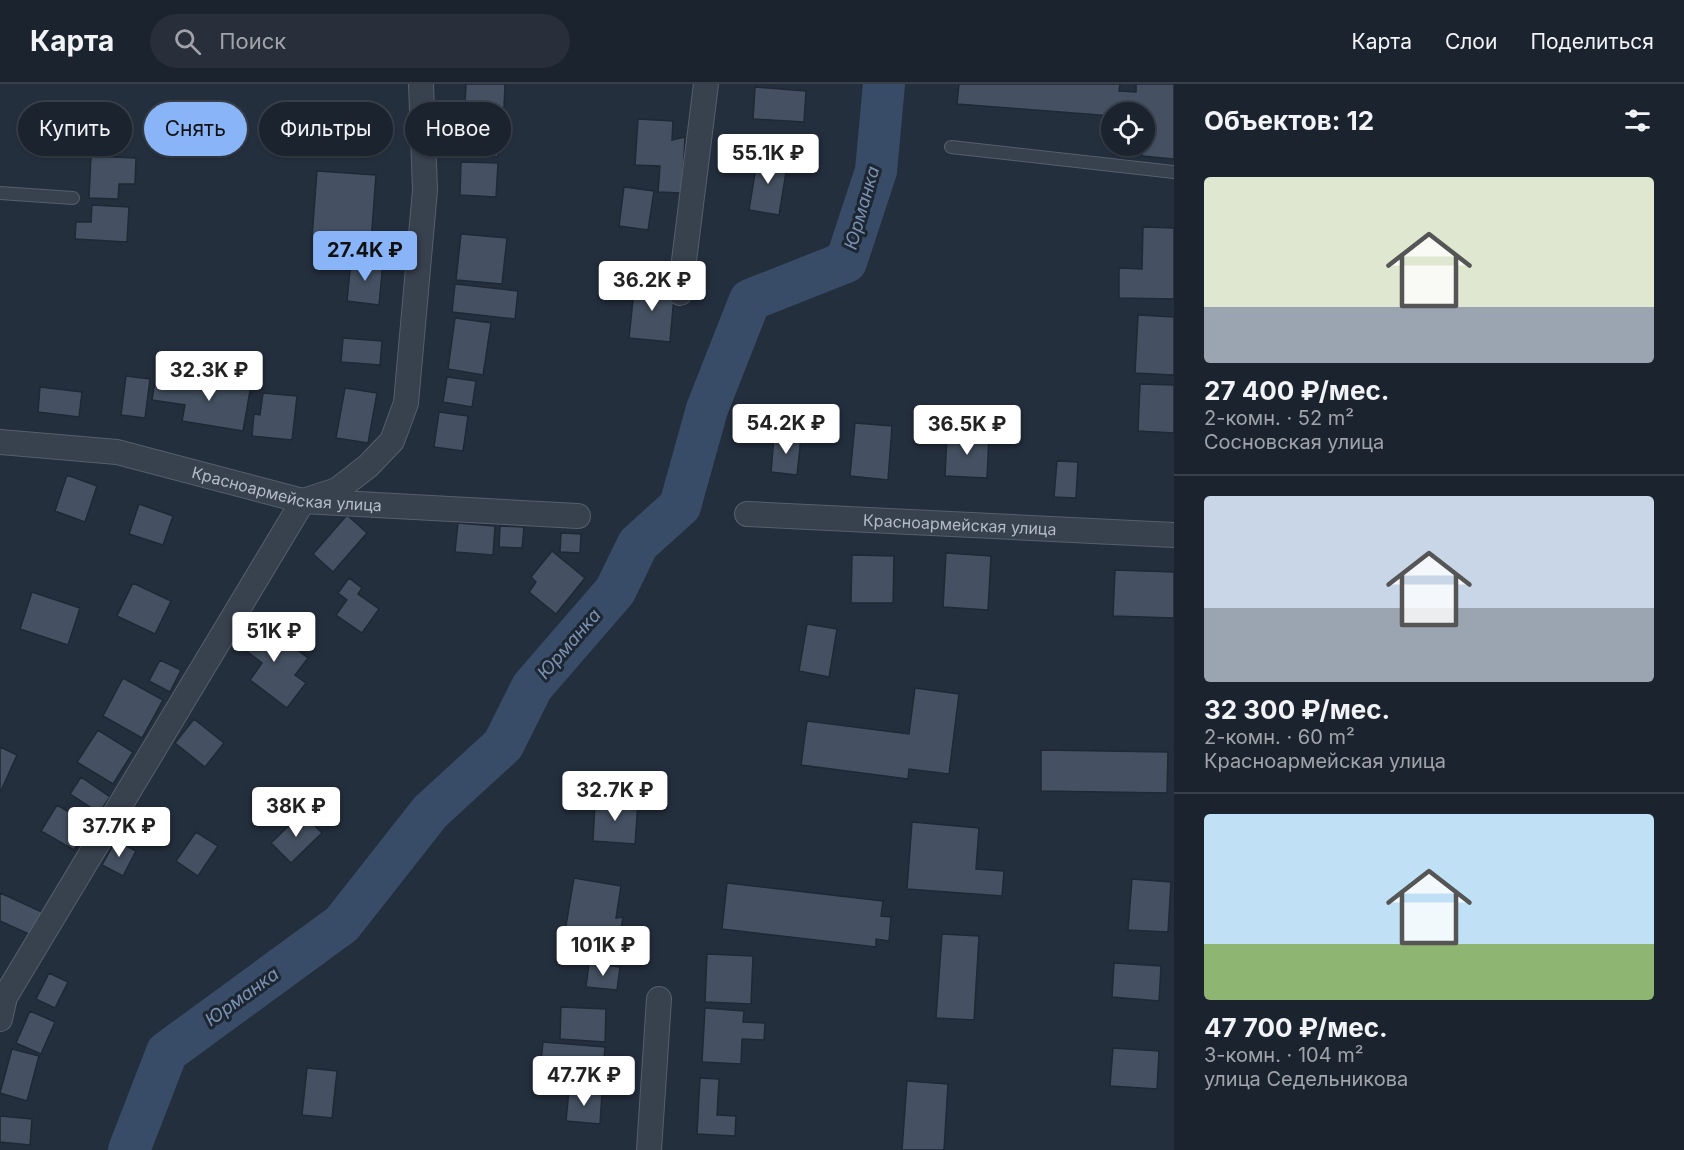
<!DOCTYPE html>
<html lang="ru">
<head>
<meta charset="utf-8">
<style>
  body { margin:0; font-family:Inter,sans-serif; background:#282f3a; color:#f1f3f6; height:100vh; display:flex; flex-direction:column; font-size:22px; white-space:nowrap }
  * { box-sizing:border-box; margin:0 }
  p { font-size:20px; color:#a0a4aa }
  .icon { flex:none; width:33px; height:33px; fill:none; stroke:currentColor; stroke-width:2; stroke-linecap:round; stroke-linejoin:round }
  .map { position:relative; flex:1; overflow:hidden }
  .drawer { display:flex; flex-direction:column; background:#1b232e; width:510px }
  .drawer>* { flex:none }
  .banner { position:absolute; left:18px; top:18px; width:570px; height:54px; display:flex; gap:12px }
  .fabs { position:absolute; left:1101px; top:18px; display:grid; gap:12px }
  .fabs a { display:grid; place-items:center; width:54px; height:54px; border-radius:50%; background:#1b232e; box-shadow:0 2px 4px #0004,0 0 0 2px #39404a; font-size:30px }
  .price { position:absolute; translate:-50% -51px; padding:0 14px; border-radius:6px; background:#fff; color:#222; font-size:20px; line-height:39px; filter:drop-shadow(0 2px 3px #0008) }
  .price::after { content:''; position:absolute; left:50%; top:36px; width:18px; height:14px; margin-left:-9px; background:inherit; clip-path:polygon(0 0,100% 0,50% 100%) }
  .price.on { background:#8ab4f8; color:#111 }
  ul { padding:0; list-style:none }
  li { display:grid; align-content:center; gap:12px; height:318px; padding:0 30px }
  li+li { border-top:2px solid #39404a }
  li span { display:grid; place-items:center; height:186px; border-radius:6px; color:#555 }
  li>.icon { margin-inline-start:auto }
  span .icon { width:108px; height:108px; fill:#fffc; stroke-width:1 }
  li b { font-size:26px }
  h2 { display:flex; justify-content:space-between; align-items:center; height:72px; padding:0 30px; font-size:26px }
  .chip { padding:0 21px; border-radius:27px; background:#1b232e; box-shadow:0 2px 4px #0004,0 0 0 2px #39404a; font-size:21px; line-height:54px }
  .chip.on { background:#8ab4f8; color:#111 }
  header { display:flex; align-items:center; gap:36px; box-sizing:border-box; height:84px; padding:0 30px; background:#1b232e; border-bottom:2px solid #39404a }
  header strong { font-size:28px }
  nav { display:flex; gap:33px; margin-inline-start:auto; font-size:21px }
  .search { width:420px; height:54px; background:#282f3a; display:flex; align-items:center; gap:15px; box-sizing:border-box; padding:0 21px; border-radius:33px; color:#a0a4aa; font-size:22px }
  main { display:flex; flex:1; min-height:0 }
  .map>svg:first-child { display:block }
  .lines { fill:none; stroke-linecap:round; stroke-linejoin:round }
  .river { stroke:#394c67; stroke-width:42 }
  .building { fill:#455162; stroke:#1f2835; stroke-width:1.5 }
  .lane-casing { stroke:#565f6c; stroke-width:14 }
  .street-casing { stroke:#565f6c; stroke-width:26 }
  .lane { stroke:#38414e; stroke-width:12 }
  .street { stroke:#38414e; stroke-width:24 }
  .labels { text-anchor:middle; stroke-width:6; stroke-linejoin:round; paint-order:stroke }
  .street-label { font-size:16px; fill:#b4bcc9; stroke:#1d2633 }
  .water-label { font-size:18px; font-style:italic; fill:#7c92b1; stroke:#1d2633 }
</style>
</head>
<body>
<header>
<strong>Карта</strong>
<div class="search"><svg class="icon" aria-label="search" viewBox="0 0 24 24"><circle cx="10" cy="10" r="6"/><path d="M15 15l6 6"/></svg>Поиск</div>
<nav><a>Карта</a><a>Слои</a><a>Поделиться</a></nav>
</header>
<main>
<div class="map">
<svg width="1174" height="1066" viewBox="0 0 1174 1066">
  <rect width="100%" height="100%" fill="#242f3e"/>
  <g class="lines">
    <path class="river" d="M129,1066L167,968L342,840L430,728L503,661L532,603L615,507L638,460L680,422L707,325L750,216L846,178L876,87L884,0"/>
  </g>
  <path class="building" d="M466,0H505L504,24L465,21Z
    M959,0H1120L1119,7L1136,8V0H1174V75L1142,72L1144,28H1112V32L957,20Z
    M755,3L806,7L804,38L753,35Z
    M304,21L337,25L334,52L301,49Z
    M50,28L69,29L67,63L32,61L34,38L49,39Z
    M463,31L500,32L498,73L462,72Z
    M638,35L673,37L672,56L685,53L682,109L658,108L660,82L635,81Z
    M157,42L191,44L190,65L155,62Z
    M758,71L788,76L779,131L749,126Z
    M91,72L136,74L135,100H119L118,115L89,114Z
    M461,78L498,79L496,113L460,111Z
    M317,87L376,91L371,158L312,153Z
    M624,103L654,107L648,146L619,142Z
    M92,121L129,123L127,158L75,155L76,138H91Z
    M1143,143L1174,144V215L1119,214V184L1142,185Z
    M461,150L507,154L502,200L456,196Z
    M351,176L383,179L379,221L347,217Z
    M635,197L675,201L670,258L629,254Z
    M455,200L518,207L515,235L452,228Z
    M1138,231L1174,233V291L1135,289Z
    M455,234L491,239L483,291L448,285Z
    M343,254L382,257L380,281L341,278Z
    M126,292L150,295L145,334L121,331Z
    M447,293L476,297L472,323L443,318Z
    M206,294L251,301L243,347L182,337L185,321L152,316L155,297L204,306Z
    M1140,300L1174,301V349L1138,347Z
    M40,303L82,308L79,333L38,328Z
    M345,304L377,309L368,359L336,354Z
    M263,309L297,312L292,356L252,352L254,330L260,331Z
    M439,328L468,332L463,367L434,363Z
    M855,339L892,342L888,396L850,392Z
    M947,349L989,351L987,394L945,392Z
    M774,352L801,354L797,391L771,388Z
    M1057,377L1078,378L1076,414L1054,413Z
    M67,391L97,402L85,438L55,427Z
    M139,420L173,432L163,461L129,450Z
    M347,431L367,449L333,488L313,470Z
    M458,439L495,442L493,471L455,468Z
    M500,442L524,443L522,464L499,463Z
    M561,449L581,450L580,469L560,468Z
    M552,467L585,494L556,530L529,508L536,498L531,493Z
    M946,469L991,472L988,526L943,523Z
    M852,471L894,472L893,519H851Z
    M1115,486L1174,488V534L1113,532Z
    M349,494L362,504L358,510L379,525L362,549L336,531L347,516L338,509Z
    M133,499L171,517L155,550L117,532Z
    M32,508L80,524L68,561L20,545Z
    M255,534L308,574L295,591L306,599L287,624L250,596L262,579L236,559Z
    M807,540L837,545L829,593L799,587Z
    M160,576L181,586L170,608L149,597Z
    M123,594L163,616L142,654L103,632Z
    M915,604L959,610L949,690L909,685L908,695L801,681L807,637L909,650Z
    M194,635L224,659L205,683L175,659Z
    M98,646L133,668L113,700L77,678Z
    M0,663L17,671L0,709Z
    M1041,666L1168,668L1167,709L1041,707Z
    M81,693L110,713L99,729L70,710Z
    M595,716L638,719L635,760L593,757Z
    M57,721L90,740L74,766L41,747Z
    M302,729L322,749L291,779L271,759Z
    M912,738L979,744L976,785L1004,787L1002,812L907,805Z
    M196,748L218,762L198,792L176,777Z
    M116,756L136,767L123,792L102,781Z
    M574,794L621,802L616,834L623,833L618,862L564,853Z
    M1132,795L1171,798L1168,848L1128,846Z
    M727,799L883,817L881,832L891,833L889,857L876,855V863L722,845Z
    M0,809L42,828L31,851L0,837Z
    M942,850L979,852L974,936L936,934Z
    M707,870L753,872L751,920L705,918Z
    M589,879L620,883L617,906L586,903Z
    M1114,879L1161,882L1159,917L1112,913Z
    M49,889L68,898L55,924L36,915Z
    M561,923L606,925L605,958L560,955Z
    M705,924L744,927L743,938L765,939L764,956L742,955L741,980L702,978Z
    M30,927L55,938L41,970L16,959Z
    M543,958L605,963L601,1004L539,998Z
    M1113,964L1159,967L1157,1005L1110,1002Z
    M12,965L39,972L27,1017L0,1009Z
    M307,984L337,987L332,1034L302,1031Z
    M700,994L719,995L717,1031L736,1032L735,1052L697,1050Z
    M907,997L948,1000L944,1066H902Z
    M569,1006L602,1009L600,1040L566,1037Z
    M0,1032L32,1035L30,1061L0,1058Z"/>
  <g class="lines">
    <g class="lane-casing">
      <path id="lane" d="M951,63L1174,88
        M0,109L73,114"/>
    </g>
    <g class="street-casing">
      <g id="street">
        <path d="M680,209L706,0"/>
        <path id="s1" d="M0,358L117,368L303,417L578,432"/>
        <path id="s2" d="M747,430L1174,451"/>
        <path d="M0,935L5,913L303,417L337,406L368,382L392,357L406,319L425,106L421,0"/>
        <path d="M649,1066L659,915"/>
      </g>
    </g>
    <use href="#lane" class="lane"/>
    <use href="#street" class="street"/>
  </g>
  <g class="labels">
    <g class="street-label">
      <text dy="6" stroke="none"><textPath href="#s1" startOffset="292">Красноармейская улица</textPath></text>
      <text dy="6" stroke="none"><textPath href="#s2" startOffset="213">Красноармейская улица</textPath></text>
    </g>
    <g class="water-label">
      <text transform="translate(862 124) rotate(-74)" y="6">Юрманка</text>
      <text transform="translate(569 560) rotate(-49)" y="6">Юрманка</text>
      <text transform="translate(242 913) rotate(-36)" y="6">Юрманка</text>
    </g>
  </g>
</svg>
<div class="fabs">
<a><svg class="icon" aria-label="locate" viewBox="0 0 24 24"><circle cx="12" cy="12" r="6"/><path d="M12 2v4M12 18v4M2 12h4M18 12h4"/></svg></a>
</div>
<b class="price" style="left:768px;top:101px">55.1K ₽</b>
<b class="price on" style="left:365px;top:198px">27.4K ₽</b>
<b class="price" style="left:652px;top:228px">36.2K ₽</b>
<b class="price" style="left:209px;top:318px">32.3K ₽</b>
<b class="price" style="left:786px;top:371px">54.2K ₽</b>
<b class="price" style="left:967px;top:372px">36.5K ₽</b>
<b class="price" style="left:274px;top:579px">51K ₽</b>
<b class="price" style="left:615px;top:738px">32.7K ₽</b>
<b class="price" style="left:296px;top:754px">38K ₽</b>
<b class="price" style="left:119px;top:774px">37.7K ₽</b>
<b class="price" style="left:603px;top:893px">101K ₽</b>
<b class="price" style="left:584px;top:1023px">47.7K ₽</b>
<div class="banner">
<a class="chip">Купить</a>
<a class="chip on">Снять</a>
<a class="chip">Фильтры</a>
<a class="chip">Новое</a>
</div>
</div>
<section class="drawer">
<h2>Объектов: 12<svg class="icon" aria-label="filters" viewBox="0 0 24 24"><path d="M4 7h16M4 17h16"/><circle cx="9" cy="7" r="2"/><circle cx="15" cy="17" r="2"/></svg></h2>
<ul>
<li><span style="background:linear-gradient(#dfe7d0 70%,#9aa5b1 0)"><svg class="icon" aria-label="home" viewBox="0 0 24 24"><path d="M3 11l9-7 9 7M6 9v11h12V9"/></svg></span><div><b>27 400 ₽/мес.</b><p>2-комн. · 52 m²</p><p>Сосновская улица</p></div></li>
<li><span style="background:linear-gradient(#c9d6e8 60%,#9aa5b1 0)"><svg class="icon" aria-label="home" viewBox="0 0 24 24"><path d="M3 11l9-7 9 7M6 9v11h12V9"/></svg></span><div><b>32 300 ₽/мес.</b><p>2-комн. · 60 m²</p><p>Красноармейская улица</p></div></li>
<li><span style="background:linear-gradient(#bfe0f5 70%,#8fb573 0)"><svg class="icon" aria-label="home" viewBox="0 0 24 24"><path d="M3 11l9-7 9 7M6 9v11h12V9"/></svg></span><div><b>47 700 ₽/мес.</b><p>3-комн. · 104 m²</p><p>улица Седельникова</p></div></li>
</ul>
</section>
</main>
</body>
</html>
